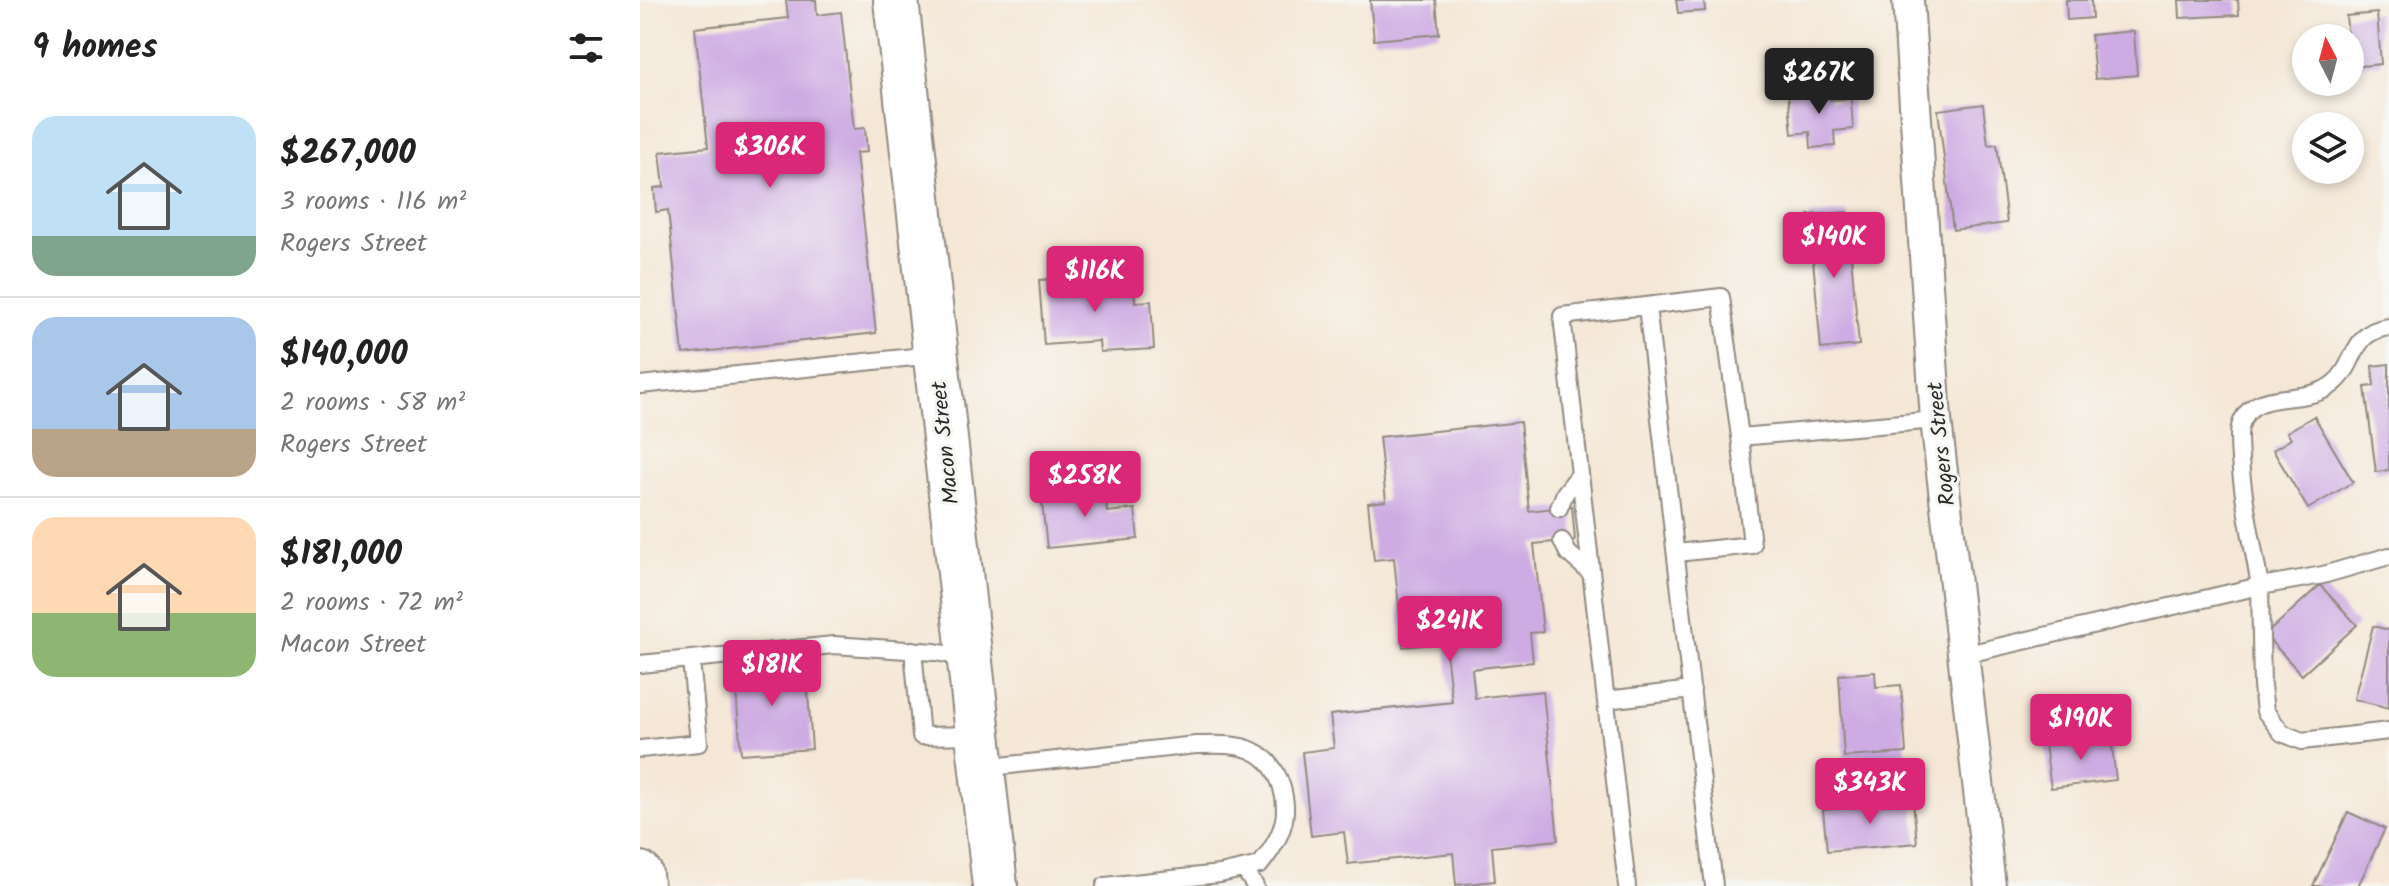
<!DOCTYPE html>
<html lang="en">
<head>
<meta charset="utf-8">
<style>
  body { margin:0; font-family:Kalam,sans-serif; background:#f2f2f2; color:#222; height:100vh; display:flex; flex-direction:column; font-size:30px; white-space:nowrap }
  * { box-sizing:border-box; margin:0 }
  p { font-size:26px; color:#767676 }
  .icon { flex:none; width:44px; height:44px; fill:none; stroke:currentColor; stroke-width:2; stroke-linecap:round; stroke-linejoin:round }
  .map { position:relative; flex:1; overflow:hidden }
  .side { display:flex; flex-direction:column; background:#fff; width:640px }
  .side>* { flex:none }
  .needle { width:52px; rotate:354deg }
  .fabs { position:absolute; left:1652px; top:24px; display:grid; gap:16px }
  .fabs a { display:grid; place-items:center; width:72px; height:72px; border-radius:50%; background:#fff; box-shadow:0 4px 12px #0003; font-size:40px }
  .price { position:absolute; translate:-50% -68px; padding:0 18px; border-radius:8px; background:#db2777; color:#fff; font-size:26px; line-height:52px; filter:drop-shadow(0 2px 4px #0008) }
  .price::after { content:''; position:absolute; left:50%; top:48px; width:24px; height:18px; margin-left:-12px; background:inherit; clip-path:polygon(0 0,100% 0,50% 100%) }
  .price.active { background:#222; color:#fff }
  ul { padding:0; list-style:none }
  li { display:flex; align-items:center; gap:24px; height:200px; padding:0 32px }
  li+li { border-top:2px solid #e0e0e0 }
  li span { display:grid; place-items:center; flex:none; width:224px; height:160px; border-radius:24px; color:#555 }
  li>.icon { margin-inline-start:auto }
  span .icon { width:96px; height:96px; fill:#fffc; stroke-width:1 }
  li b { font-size:34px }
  h2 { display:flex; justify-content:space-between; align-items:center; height:96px; padding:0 32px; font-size:34px }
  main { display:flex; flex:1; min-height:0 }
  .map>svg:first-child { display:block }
  .building { fill:#ceabe3 }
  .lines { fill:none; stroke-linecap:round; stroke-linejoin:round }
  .lane-casing { stroke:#908980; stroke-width:20 }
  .street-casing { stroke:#908980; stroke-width:34 }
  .primary-casing { stroke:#908980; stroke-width:48 }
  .lane { stroke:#fff; stroke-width:16 }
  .street { stroke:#fff; stroke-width:30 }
  .primary { stroke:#fff; stroke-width:44 }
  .labels { text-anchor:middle; stroke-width:6; stroke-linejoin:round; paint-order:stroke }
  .street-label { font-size:22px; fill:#2b2b2b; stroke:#f6f6f2 }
</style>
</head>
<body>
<main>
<section class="side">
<h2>9 homes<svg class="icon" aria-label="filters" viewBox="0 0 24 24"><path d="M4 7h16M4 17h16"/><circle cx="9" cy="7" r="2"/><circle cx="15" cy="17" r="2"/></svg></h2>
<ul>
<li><span style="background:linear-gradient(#bfe0f5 75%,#7fa58c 0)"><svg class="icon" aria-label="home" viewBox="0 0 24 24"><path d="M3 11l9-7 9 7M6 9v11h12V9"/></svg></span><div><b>$267,000</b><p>3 rooms · 116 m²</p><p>Rogers Street</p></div></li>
<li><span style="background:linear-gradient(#a9c7e8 70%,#b9a48a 0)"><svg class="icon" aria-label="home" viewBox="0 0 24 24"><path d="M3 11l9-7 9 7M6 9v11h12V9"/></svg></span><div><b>$140,000</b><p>2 rooms · 58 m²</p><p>Rogers Street</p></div></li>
<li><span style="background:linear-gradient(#ffd9b3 60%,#8fb573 0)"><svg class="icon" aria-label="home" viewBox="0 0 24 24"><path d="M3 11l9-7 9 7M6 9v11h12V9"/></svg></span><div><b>$181,000</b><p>2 rooms · 72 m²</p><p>Macon Street</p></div></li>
</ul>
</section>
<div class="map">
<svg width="1749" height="886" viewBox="0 0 1749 886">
  <rect width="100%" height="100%" fill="#f6f6f2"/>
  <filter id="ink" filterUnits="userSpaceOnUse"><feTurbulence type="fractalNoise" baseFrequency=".0125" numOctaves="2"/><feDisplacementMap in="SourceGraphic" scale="16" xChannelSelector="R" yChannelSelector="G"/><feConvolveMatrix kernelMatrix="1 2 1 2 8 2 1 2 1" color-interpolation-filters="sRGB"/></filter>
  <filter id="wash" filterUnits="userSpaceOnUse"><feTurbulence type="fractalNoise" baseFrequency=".006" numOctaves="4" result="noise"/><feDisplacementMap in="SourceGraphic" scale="32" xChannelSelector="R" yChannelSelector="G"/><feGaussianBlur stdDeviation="1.8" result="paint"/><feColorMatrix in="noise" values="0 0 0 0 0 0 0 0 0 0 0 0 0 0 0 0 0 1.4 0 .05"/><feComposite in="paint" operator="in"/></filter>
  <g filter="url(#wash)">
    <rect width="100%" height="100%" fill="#f5e7d6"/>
    <g id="blocks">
      <path class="building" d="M146,0H176L177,15L201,12L214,129L225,128L227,152L216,153L236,333L43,354L28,210L16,212L14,188L24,187L20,152L68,147L55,28L148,18Z
        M730,0H796L799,34L734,40Z
        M1036,0H1064L1065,11L1038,13Z
        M1426,0H1451L1452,18L1427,20Z
        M1539,0H1598L1599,15L1540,18Z
        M1737,13L1741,64L1711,67L1706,16Z
        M1494,31L1497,75L1455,79L1451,35Z
        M1189,88L1190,100L1211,99L1213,129L1194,131L1195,146L1171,148L1170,132L1152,134L1148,91Z
        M1343,104L1348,145L1357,144L1367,223L1313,230L1298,110Z
        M1207,212L1219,345L1181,349L1169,215Z
        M472,275L473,287L494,285L495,302L511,301L514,349L460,352L459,341L404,345L399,280Z
        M1749,364V470L1736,472L1725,387L1734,386L1732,366Z
        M1674,416L1713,482L1668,509L1633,450L1651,439L1647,432Z
        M880,422L889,511L932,506L935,540L894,544L903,632L890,633L893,662L832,669L835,698L903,691L918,840L852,847L855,881L816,885L813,853L708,864L704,832L671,836L662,752L694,748L690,715L812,702L805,643L763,647L754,558L734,560L728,503L746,501L739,437Z
        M465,488L467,512L495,509L498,539L407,548L401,494Z
        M1680,585L1717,625L1662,675L1625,635Z
        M1733,626L1749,630V708L1714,699Z
        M157,660L158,680L167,679L172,749L101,754L94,665Z
        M1235,672L1236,687L1261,685L1266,753L1204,757L1199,675Z
        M1471,737L1476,780L1411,788L1405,745Z
        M1273,802L1277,843L1187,851L1183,810Z
        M1708,812L1745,829L1718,886H1673Z"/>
    </g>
  </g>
  <g filter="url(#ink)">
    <use href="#blocks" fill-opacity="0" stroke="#908980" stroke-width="2"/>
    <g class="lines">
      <g class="lane-casing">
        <path id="lane" d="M1007,306L1074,886
          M1749,327C1709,332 1718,365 1693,384C1670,403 1633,392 1612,408C1604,414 1599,425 1599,435C1599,484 1612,538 1620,586L1683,575L1749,556
          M0,385L293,355
          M919,508L925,493L940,474
          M922,541L928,553L951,573
          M1036,553L1112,545L1100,437
          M273,650L281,736L336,735
          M1323,655L1620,586L1622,686L1625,711L1642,733L1662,741L1749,731
          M0,664L194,645L295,652L328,658
          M966,700L1052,690
          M0,749L59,743L51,660
          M342,768L556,745C574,745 596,743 613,751C641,764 652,805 640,833C635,845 628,855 620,865L580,874L465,886
          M604,869L615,886
          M987,886L922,316L1081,297L1100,437L1296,420"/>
      </g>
      <g class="street-casing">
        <path id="street" d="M1268,0L1296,420L1350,886"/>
      </g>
      <g class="primary-casing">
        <path id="primary" d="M256,0L355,886
          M0,874L1,886"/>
      </g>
      <use href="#lane" class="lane"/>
      <use href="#street" class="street"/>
      <use href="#primary" class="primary"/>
    </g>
  </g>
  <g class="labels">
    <g class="street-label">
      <text transform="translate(304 443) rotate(-96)" y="8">Macon Street</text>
      <text transform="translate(1300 444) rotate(-96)" y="8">Rogers Street</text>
    </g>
  </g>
</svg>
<div class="fabs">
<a><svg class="needle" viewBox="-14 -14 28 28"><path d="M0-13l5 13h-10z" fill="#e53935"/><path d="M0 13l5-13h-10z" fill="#767676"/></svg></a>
<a><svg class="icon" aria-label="layers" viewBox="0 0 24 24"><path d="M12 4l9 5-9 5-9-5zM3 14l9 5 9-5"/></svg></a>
</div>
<b class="price active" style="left:1179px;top:116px">$267K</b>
<b class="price" style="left:130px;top:190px">$306K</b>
<b class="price" style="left:1194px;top:280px">$140K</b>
<b class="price" style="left:455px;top:314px">$116K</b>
<b class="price" style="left:445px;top:519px">$258K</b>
<b class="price" style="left:810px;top:664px">$241K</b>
<b class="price" style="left:132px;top:708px">$181K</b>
<b class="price" style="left:1441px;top:762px">$190K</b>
<b class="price" style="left:1230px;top:826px">$343K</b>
</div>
</main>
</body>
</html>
